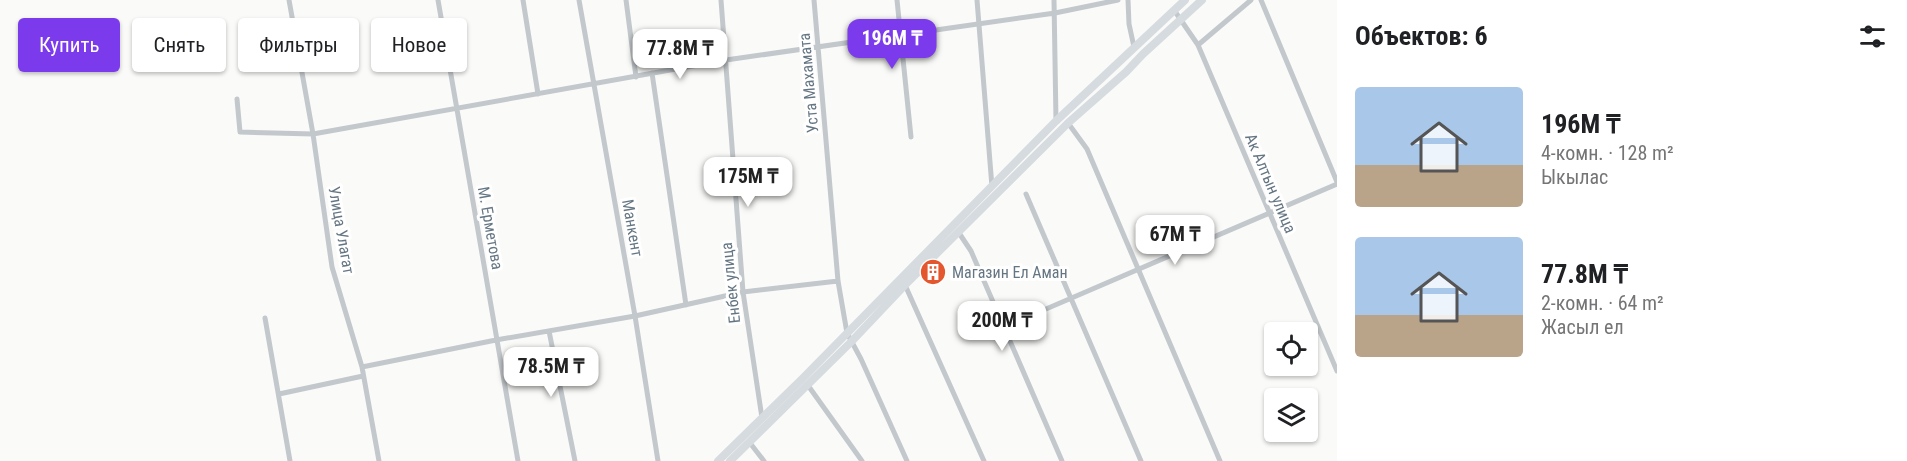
<!DOCTYPE html>
<html lang="ru">
<head>
<meta charset="utf-8">
<style>
  body { margin:0; font-family:"Roboto Condensed",sans-serif; background:#f2f2f2; color:#202124; height:100vh; display:flex; flex-direction:column; font-size:22px; white-space:nowrap }
  * { box-sizing:border-box; margin:0 }
  p { font-size:20px; color:#757577 }
  .icon { flex:none; width:33px; height:33px; fill:none; stroke:currentColor; stroke-width:2; stroke-linecap:round; stroke-linejoin:round }
  .map { position:relative; flex:1; overflow:hidden }
  .sheet { display:flex; flex-direction:column; background:#fff; width:570px }
  .sheet>* { flex:none }
  .banner { position:absolute; left:18px; top:18px; width:570px; height:54px; display:flex; gap:12px }
  .tools { position:absolute; left:1264px; top:322px; display:grid; gap:12px }
  .tools a { display:grid; place-items:center; width:54px; height:54px; border-radius:6px; background:#fff; box-shadow:0 2px 4px #0004; font-size:30px }
  .price { position:absolute; translate:-50% -51px; padding:0 14px; border-radius:12px; background:#fff; color:#222; font-size:20px; line-height:39px; filter:drop-shadow(0 2px 3px #0008) }
  .price::after { content:''; position:absolute; left:50%; top:36px; width:18px; height:14px; margin-left:-9px; background:inherit; clip-path:polygon(0 0,100% 0,50% 100%) }
  .price.on { background:#7c3aed; color:#fff }
  ul { padding:0; list-style:none }
  li { display:flex; align-items:center; gap:18px; height:150px; padding:0 18px }
  li span { display:grid; place-items:center; flex:none; width:168px; height:120px; border-radius:6px; color:#555 }
  li>.icon { margin-inline-start:auto }
  span .icon { width:72px; height:72px; fill:#fffc; stroke-width:1 }
  li b { font-size:26px }
  h2 { display:flex; justify-content:space-between; align-items:center; height:72px; padding:0 18px; font-size:26px }
  .chip { padding:0 21px; border-radius:6px; background:#fff; box-shadow:0 2px 4px #0004; font-size:21px; line-height:54px }
  .chip.on { background:#7c3aed; color:#fff }
  main { display:flex; flex:1; min-height:0 }
  .map>svg:first-child { display:block }
  .lines { fill:none; stroke-linecap:round; stroke-linejoin:round }
  .minor { stroke:#c3c8cc; stroke-width:5 }
  .secondary { stroke:#d6dbdf; stroke-width:8 }
  .labels { text-anchor:middle; stroke-width:6; stroke-linejoin:round; paint-order:stroke }
  .street-label { font-size:16px; fill:#657683; stroke:#fff }
  .poi-label { font-size:16px; fill:#657683; stroke:#fff; text-anchor:start }
</style>
</head>
<body>
<main>
<div class="map">
<svg width="1337" height="461" viewBox="0 0 1337 461">
  <rect width="100%" height="100%" fill="#fafaf8"/>
  <g class="lines">
    <path class="minor" d="M289,0L313,134L332,267L362,367L379,461
      M438,0L518,461
      M523,0L538,94
      M579,0L635,316L658,461
      M626,0L636,77
      M721,0L743,292L762,418
      M814,0L838,281L847,333L861,359L907,461
      M897,0L911,137
      M977,0L992,187
      M1054,0L1056,121
      M1128,0L1129,24L1134,47
      M1261,0L1337,182
      M1174,10L1198,45L1337,371
      M1198,45L1251,0
      M652,73L686,305
      M237,99L240,132L313,134L726,60L1055,13L1118,0
      M1068,123L1087,149L1220,461
      M1026,194L1141,461
      M959,233L971,251L1062,461
      M905,285L984,461
      M265,318L290,461
      M1004,327L1337,184
      M549,331L575,461
      M362,367L496,340L635,316L743,292L838,281
      M807,384L862,461
      M279,394L363,376
      M750,443L764,461"/>
    <path class="secondary" d="M718,461L802,379L1056,121L1185,0
      M730,461L851,342L905,285L1068,123L1126,72L1143,54L1202,0"/>
  </g>
  <defs>
    <g id="building-disc" transform="scale(1.35)"><circle r="9.5" fill="#e4572e" stroke="#fff"/><path d="M-4-6H4V6H1V3H-1V6H-4ZM-2.5-4.3h1.7v1.8h-1.7ZM.8-4.3h1.7v1.8H.8ZM-2.5-1h1.7V.8h-1.7ZM.8-1h1.7V.8H.8Z" fill="#fff"/></g>
  </defs>
  <g fill-rule="evenodd">
    <use href="#building-disc" x="933" y="272"/>
  </g>
  <g class="labels">
    <g class="street-label">
      <text transform="translate(808 83) rotate(-95)" y="6">Уста Махамата</text>
      <text transform="translate(1271 183) rotate(67)" y="6">Ак Алтын улица</text>
      <text transform="translate(491 228) rotate(80)" y="6">М. Ерметова</text>
      <text transform="translate(633 228) rotate(80)" y="6">Манкент</text>
      <text transform="translate(342 230) rotate(80)" y="6">Улица Улагат</text>
      <text transform="translate(730 283) rotate(-96)" y="6">Енбек улица</text>
    </g>
    <g class="poi-label">
      <text x="952" y="278">Магазин Ел Аман</text>
    </g>
  </g>
</svg>
<div class="tools">
<a><svg class="icon" aria-label="locate" viewBox="0 0 24 24"><circle cx="12" cy="12" r="6"/><path d="M12 2v4M12 18v4M2 12h4M18 12h4"/></svg></a>
<a><svg class="icon" aria-label="layers" viewBox="0 0 24 24"><path d="M12 4l9 5-9 5-9-5zM3 14l9 5 9-5"/></svg></a>
</div>
<b class="price on" style="left:892px;top:70px">196M ₸</b>
<b class="price" style="left:680px;top:80px">77.8M ₸</b>
<b class="price" style="left:748px;top:208px">175M ₸</b>
<b class="price" style="left:1175px;top:266px">67M ₸</b>
<b class="price" style="left:1002px;top:352px">200M ₸</b>
<b class="price" style="left:551px;top:398px">78.5M ₸</b>
<div class="banner">
<a class="chip on">Купить</a>
<a class="chip">Снять</a>
<a class="chip">Фильтры</a>
<a class="chip">Новое</a>
</div>
</div>
<section class="sheet">
<h2>Объектов: 6<svg class="icon" aria-label="filters" viewBox="0 0 24 24"><path d="M4 7h16M4 17h16"/><circle cx="9" cy="7" r="2"/><circle cx="15" cy="17" r="2"/></svg></h2>
<ul>
<li><span style="background:linear-gradient(#a9c7e8 65%,#b9a48a 0)"><svg class="icon" aria-label="home" viewBox="0 0 24 24"><path d="M3 11l9-7 9 7M6 9v11h12V9"/></svg></span><div><b>196M ₸</b><p>4-комн. · 128 m²</p><p>Ыкылас</p></div></li>
<li><span style="background:linear-gradient(#a9c7e8 65%,#b9a48a 0)"><svg class="icon" aria-label="home" viewBox="0 0 24 24"><path d="M3 11l9-7 9 7M6 9v11h12V9"/></svg></span><div><b>77.8M ₸</b><p>2-комн. · 64 m²</p><p>Жасыл ел</p></div></li>
</ul>
</section>
</main>
</body>
</html>
